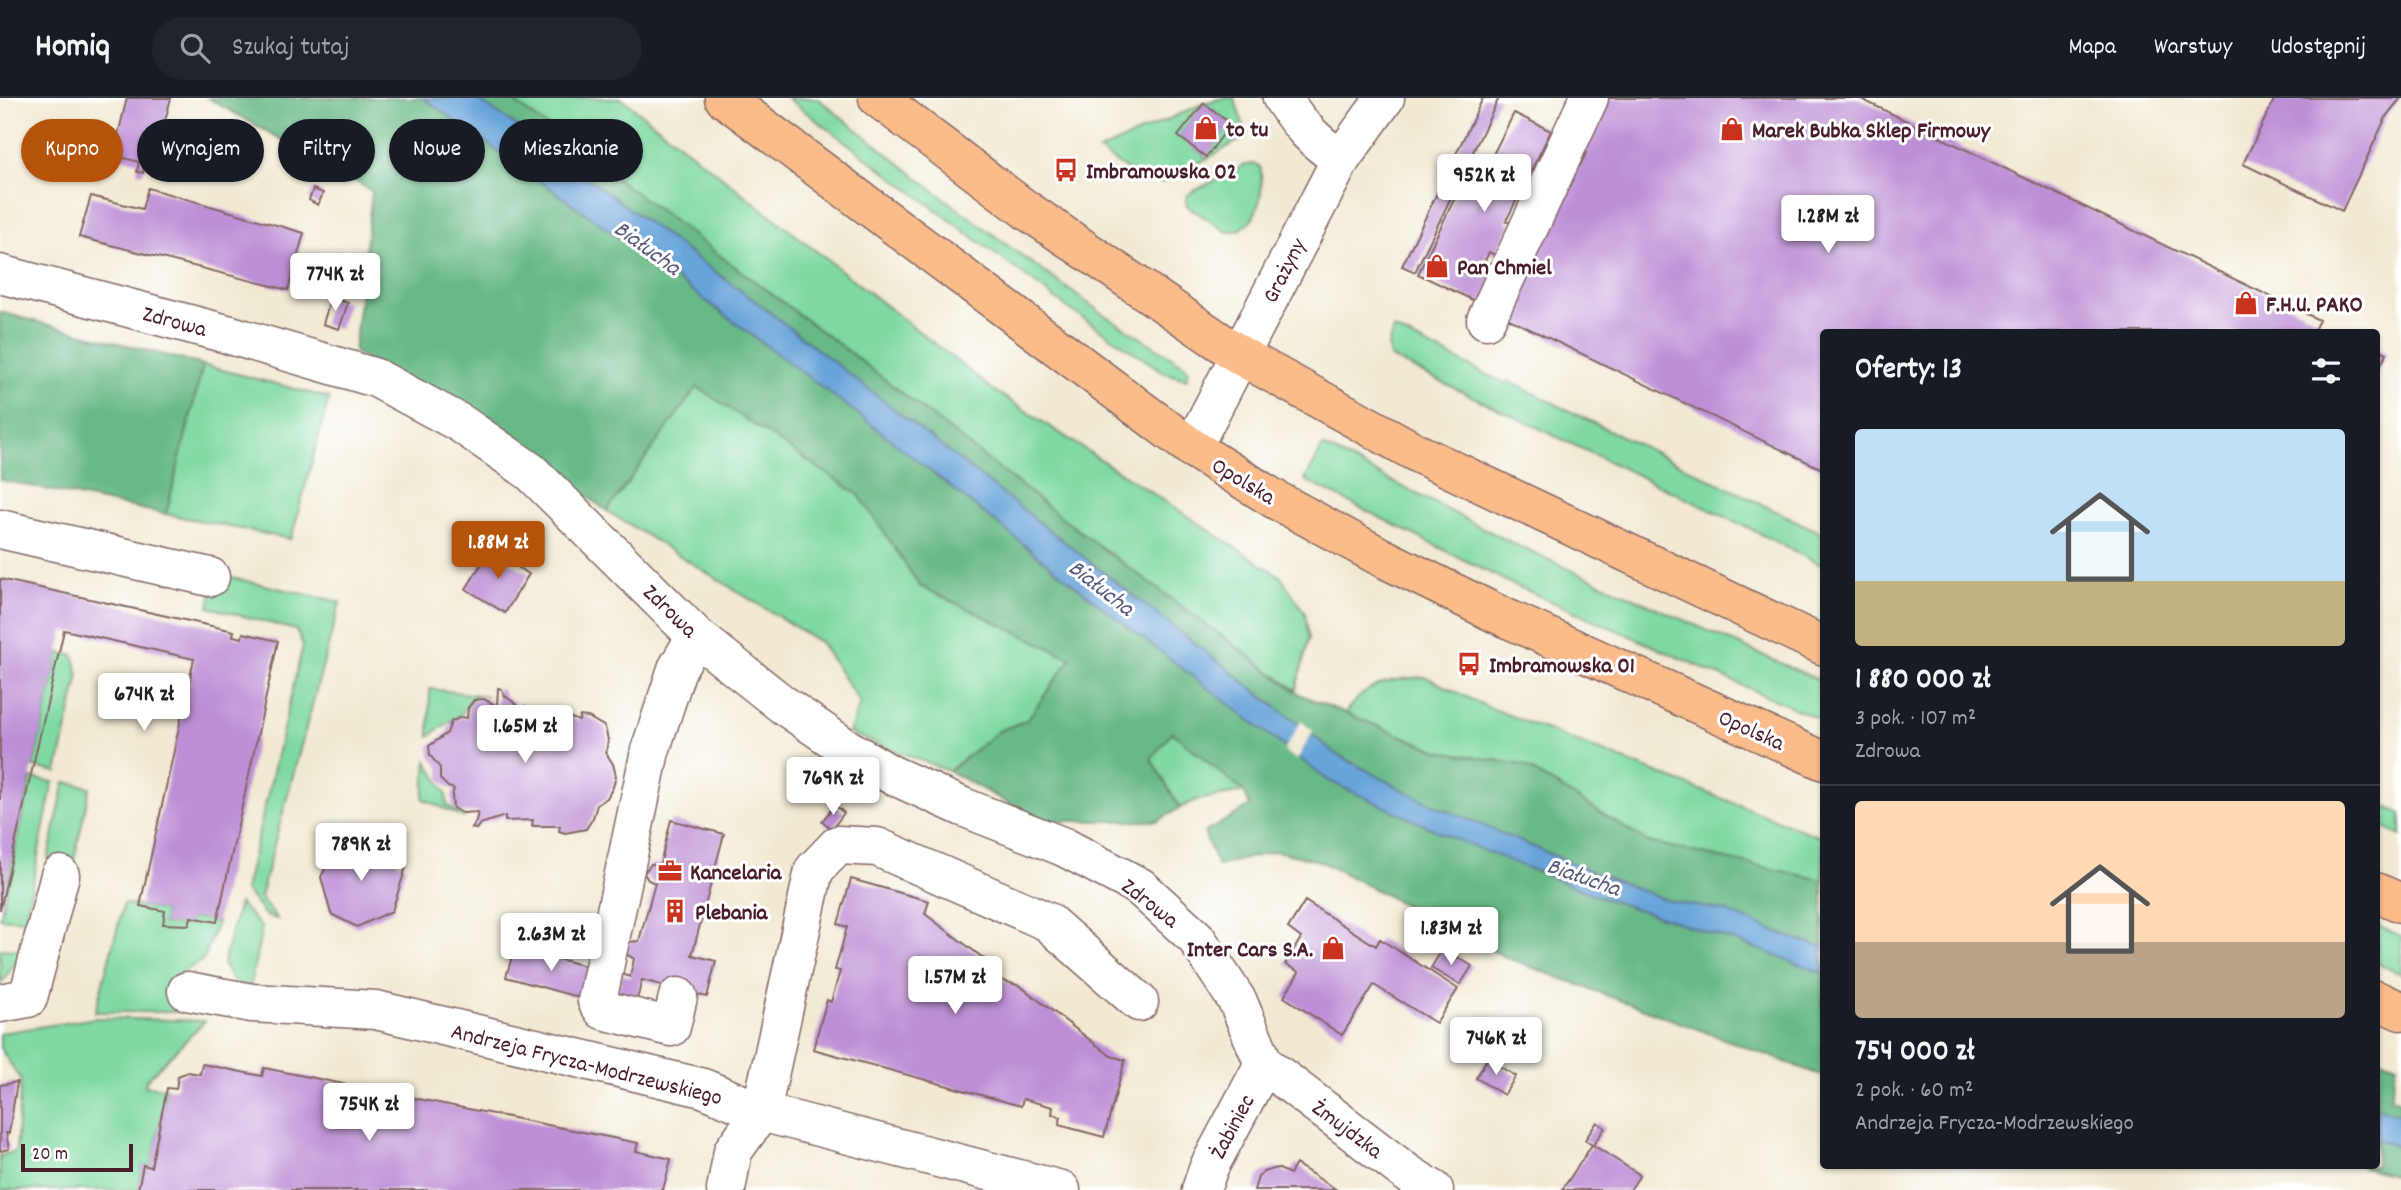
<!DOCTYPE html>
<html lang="pl">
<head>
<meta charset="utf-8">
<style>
  body { margin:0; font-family:Dekko,sans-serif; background:#20242c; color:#f1f3f6; height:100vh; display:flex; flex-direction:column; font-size:26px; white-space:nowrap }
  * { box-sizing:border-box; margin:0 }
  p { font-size:23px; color:#9ea1a6 }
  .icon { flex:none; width:38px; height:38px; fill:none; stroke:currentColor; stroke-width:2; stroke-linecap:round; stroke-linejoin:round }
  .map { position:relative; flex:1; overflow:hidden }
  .drawer { position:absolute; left:1820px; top:231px; width:560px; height:840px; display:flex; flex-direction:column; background:#171b24; border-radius:7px; box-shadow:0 2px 5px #0004 }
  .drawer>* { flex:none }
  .banner { position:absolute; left:21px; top:21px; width:665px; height:63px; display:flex; gap:14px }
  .scale { position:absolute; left:21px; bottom:18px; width:112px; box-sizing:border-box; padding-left:7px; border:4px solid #4a1f2b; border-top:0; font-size:19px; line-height:24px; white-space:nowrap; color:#4a1f2b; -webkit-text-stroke:5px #fff; paint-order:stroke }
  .price { position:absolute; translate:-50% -60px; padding:0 16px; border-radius:7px; background:#fff; color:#222; font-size:23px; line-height:46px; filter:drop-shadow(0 2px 4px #0008) }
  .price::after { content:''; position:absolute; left:50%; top:42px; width:21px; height:16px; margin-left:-10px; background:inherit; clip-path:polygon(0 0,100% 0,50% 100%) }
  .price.on { background:#b45309; color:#fff }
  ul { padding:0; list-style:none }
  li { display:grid; align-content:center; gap:14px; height:371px; padding:0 35px }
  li+li { border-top:2px solid #363941 }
  li span { display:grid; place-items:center; height:217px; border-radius:7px; color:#555 }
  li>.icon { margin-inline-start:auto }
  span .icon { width:126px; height:126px; fill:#fffc; stroke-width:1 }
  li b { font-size:30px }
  h2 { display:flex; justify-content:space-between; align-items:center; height:84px; padding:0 35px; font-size:30px }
  .chip { padding:0 24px; border-radius:32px; background:#171b24; box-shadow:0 2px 5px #0004; font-size:24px; line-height:63px }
  .chip.on { background:#b45309; color:#fff }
  header { display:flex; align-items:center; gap:42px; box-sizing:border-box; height:98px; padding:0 35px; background:#171b24; border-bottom:2px solid #363941 }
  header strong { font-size:33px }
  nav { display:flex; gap:38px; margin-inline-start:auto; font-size:24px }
  .search { width:490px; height:63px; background:#20242c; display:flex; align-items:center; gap:18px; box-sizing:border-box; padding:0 24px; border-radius:38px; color:#9ea1a6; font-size:26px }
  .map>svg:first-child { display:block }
  .green { fill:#7fd9a0; stroke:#647c66; stroke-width:2; fill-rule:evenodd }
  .forest { fill:#67b986; stroke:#586c58; stroke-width:2 }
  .water { fill:#68a4d9; stroke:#596282; stroke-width:2 }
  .pier { fill:#f1e9d1 }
  .building { fill:#bd90d5 }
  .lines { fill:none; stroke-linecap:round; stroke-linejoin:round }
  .minor-casing { stroke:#846665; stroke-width:41 }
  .major-casing { stroke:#846665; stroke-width:41 }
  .minor { stroke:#fff; stroke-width:38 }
  .major { stroke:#f9bc8a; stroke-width:38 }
  .labels { text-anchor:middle; stroke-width:6; stroke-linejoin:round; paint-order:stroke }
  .poi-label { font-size:23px; font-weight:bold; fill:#4a1f2b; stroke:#fff; text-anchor:start }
  .street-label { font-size:23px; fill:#4a1f2b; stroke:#fff }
  .water-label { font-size:24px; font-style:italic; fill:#585b79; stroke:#fff }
</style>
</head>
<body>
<header>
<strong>Homiq</strong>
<div class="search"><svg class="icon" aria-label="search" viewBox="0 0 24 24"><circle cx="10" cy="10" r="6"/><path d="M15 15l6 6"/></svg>Szukaj tutaj</div>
<nav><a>Mapa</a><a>Warstwy</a><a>Udostępnij</a></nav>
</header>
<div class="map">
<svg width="2401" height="1092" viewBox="0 0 2401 1092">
  <rect width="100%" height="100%" fill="#fff"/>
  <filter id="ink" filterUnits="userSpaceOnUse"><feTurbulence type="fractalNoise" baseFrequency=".0143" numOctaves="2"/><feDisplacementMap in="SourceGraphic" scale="14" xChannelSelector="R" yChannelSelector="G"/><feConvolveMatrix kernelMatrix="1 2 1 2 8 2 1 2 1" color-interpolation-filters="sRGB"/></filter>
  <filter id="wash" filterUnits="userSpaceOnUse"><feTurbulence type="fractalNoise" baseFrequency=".00686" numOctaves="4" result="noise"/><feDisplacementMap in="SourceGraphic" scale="28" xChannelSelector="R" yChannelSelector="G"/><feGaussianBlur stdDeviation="1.57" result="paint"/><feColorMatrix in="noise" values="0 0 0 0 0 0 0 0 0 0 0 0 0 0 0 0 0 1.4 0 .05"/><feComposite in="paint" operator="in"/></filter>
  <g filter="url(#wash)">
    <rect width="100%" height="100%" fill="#f1e9d1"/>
    <path class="green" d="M509,0H621L992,291L1281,479L1305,515L1309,541L1296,592L1079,433L853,257Z
      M787,0H817L937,95L1018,155L1103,216L1184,267L1189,272L1186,281L1165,275L1065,208Z
      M1223,0H1234L1247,38L1163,85L1133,76L1099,53L1204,5ZM1204,5L1231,26L1205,58L1179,38Z
      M1254,66L1260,69C1265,93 1258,134 1227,134L1187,108L1186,100L1190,95L1245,67Z
      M1394,231L1506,286L1508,283L1823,436V468L1755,433L1391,260C1386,249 1389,243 1394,231Z
      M203,267L329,300L291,441L166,416Z
      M697,288L859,397L920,488L1072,560L1027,622L999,633L949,673L849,635L860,605L821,545L607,413Z
      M1323,348L1524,451L1823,584V623L1512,486L1305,382Z
      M215,476L340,504L260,799L277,821L266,818L245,792L303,547L296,532L209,509Z
      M59,555L73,557L79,576L57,674L33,669Z
      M1426,579L1483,607L1823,740V785L1648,744L1523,667L1439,653L1345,615C1367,584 1390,581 1426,579Z
      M430,591L487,598H474L462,615L429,638Z
      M1172,634L1244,694L1196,702L1180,710L1151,661Z
      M427,663L446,696L447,707L465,720L423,701Z
      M31,680L53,684L25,822L0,820Z
      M65,684L90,689L73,767L48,761Z
      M2376,704L2401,716V738L2377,727Z
      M124,805L165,813L163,826L189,827L191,819L217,824L204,861L181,875L175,914H95Z
      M239,805L262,830L250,889L235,886L223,866Z
      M2377,828L2401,838V876L2377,865Z
      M0,851L24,852L3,883L0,884Z
      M96,920L205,923L146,982L145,988L167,990L151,1069L143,1067L138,1092H0V1057L16,1054L21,982L0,950V935Z"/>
    <path class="forest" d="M208,0H509L853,257L1079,433L1301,597L1439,653L1523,667L1648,744L1823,782V978L1507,860L1320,763L1275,753L1218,768L1204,735L1250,708L1244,694L1172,634L1151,661L1180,710L1157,723H1041L949,673L999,633L1027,622L1071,560L920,488L859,397L697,289L607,413L554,374L354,254L372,93Z
      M0,214L203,267L166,416L0,382Z
      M2377,960L2397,967L2390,999L2401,1004V1079L2359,1068H2376Z"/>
    <path class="water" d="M423,0H475L512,25L759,206L1338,657L1422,702L1593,774L1669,803L1725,813L1789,839L1823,849V875L1744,846L1600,799L1448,738L1329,683L1127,528L863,320L647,159Z
      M2377,1009L2401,1017V1049L2377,1041Z"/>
    <path class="pier" d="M1301,623L1313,633L1297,662L1284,653Z"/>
    <g id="blocks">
      <path class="building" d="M127,0H171L153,69L145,67L143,75L137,74L139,64L113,57Z
        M1483,0H1499L1415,174L1402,168Z
        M1606,0H1859L2319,222L2313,234H1824V372L1507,220L1574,65L1580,68L1586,55L1581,53Z
        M2275,0H2401L2387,17L2342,113L2243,66Z
        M1204,5L1231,26L1206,59L1178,38Z
        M1514,15L1551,33L1506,123L1511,126L1495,157L1489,154L1483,167L1497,173L1481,206L1418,176L1463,83L1476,90Z
        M148,90L304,135L288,192L79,139L91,98L142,111Z
        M313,91L323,95L318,107L309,102Z
        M331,199L348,205L339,231L323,226Z
        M2376,250L2387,255L2376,276Z
        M490,452L529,476L505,515L466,491Z
        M0,481L234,533L233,538L238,539L242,540L243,535L278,543L217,824L191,819L189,827L163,826L165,813L140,808L194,561L64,532L0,812Z
        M498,590L502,591L504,597L525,613V608L552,619V613L579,623L580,618L588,619L605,629L608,642L606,655L613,666L616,678L613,689L607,700L597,707L593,720L586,731L565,735L559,733L560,728H532L533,722L505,723V718L480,726L476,731L472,730L476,723L478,714L462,715L453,710L452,698L454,691L448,689L440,681V670L430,657L429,648L447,635L451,624L461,619L467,620L468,610L474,602L484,601L497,608Z
        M835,707L844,715L832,731L822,723Z
        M671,722L724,736L692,857L716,863L707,899L642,882L634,913L614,908L622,876L630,879L634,861L625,855L628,844L639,843L655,785L648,782L644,775L651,766L660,767Z
        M342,736L406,769L392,813L357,829L331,816L321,779Z
        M851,781L929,803L925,816L991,866L988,878L1020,888L1111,958L1125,962L1104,1039L1059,1027L1061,1019L1052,1016L1053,1009L1023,1001L1021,1008L813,951L827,902L831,904L840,873L835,872L847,829L838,826Z
        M1305,803L1376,848L1380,841L1458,891L1436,925L1374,887L1342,937L1284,899L1299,874L1285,866L1301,840L1288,830Z
        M515,849L596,871L588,902L506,879Z
        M1443,850L1472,868L1460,887L1431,870Z
        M1487,961L1516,978L1504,997L1476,980Z
        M202,966L262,978L264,970L553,1028L638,1045L636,1053L671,1061L663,1092H138L143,1067L151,1069L167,990L176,991L178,978L188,974L200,976Z
        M17,984L9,1035H6L9,1051L0,1053V987Z
        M1597,1024L1605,1030L1593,1047L1640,1077L1630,1092H1562L1592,1047L1585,1042Z
        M1296,1066L1337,1092H1254L1258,1079L1263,1074L1277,1070L1290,1076Z"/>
    </g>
  </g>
  <g filter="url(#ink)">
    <use href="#blocks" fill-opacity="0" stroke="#846665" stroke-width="2"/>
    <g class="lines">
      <g class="minor-casing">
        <path id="minor" d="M1282,0C1300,27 1313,43 1341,61
          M0,176L227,236L376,280L460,325L531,374L696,538L782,606L846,650L890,676L963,709L1064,749L1140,789L1196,840L1238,904L1264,966L1407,1075L1434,1092
          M1486,222L1589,0
          M1192,350L1341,61L1385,0
          M0,431L210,479
          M187,893L252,905L376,912L703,990L761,1014L1061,1092
          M678,899L671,929L603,912L597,903L650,653L677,571L696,538
          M0,905L28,900L60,777
          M726,1092L733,1053L761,1014L814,772L838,747L877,749L1048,824L1139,904
          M1201,1092L1209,1069L1264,966"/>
      </g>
      <g class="major-casing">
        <path id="major" d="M724,0L1192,350L1276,402L1381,459L1495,515L1824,663
          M878,0L1025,111L1241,258L1419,356L1824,548
          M2376,794L2401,805
          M2376,902L2401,913"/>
      </g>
      <use href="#minor" class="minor"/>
      <use href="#major" class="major"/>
    </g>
  </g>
  <defs>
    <g id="shop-bare" transform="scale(1.89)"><path d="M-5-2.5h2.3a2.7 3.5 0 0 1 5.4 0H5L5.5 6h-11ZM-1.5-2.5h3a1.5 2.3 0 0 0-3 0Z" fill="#c8321e" stroke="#fff" stroke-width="2.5" paint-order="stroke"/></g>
    <g id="bus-bare" transform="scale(1.89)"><path d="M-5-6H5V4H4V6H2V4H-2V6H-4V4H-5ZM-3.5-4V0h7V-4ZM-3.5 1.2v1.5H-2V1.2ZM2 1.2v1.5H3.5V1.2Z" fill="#c8321e" stroke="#fff" stroke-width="2.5" paint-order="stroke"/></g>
    <g id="office-bare" transform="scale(1.89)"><path d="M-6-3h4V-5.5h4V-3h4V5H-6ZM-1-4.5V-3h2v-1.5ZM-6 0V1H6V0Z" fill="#c8321e" stroke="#fff" stroke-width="2.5" paint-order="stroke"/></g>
    <g id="building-bare" transform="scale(1.89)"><path d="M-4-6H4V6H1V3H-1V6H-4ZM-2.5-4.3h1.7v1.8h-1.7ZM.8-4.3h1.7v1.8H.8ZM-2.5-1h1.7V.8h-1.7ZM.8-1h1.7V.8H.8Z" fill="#c8321e" stroke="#fff" stroke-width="2.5" paint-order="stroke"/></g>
  </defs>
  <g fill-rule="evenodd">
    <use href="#shop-bare" x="1206" y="30"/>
    <use href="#shop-bare" x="1732" y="31"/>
    <use href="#bus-bare" x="1066" y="72"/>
    <use href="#shop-bare" x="1437" y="168"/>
    <use href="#shop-bare" x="2246" y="205"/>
    <use href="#bus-bare" x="1469" y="566"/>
    <use href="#office-bare" x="670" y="773"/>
    <use href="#building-bare" x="675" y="813"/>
    <use href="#shop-bare" x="1333" y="850"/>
  </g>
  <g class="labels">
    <g class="poi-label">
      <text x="1226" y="38">to tu</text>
      <text x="1752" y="39">Marek Bubka Sklep Firmowy</text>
      <text x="1086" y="80">Imbramowska 02</text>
      <text x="1457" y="176">Pan Chmiel</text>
      <text x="2266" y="213">F.H.U. PAKO</text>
      <text x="1489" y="574">Imbramowska 01</text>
      <text x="690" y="781">Kancelaria</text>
      <text x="695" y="821">Plebania</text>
      <text x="1313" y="858" text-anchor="end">Inter Cars S.A.</text>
    </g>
    <g class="street-label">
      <text transform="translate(1283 172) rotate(-63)" y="8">Grażyny</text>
      <text transform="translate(175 222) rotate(15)" y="8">Zdrowa</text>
      <text transform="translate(1244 382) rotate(31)" y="8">Opolska</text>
      <text transform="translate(671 512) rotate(44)" y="8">Zdrowa</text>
      <text transform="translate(1752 631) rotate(24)" y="8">Opolska</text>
      <text transform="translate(1151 804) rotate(38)" y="8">Zdrowa</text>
      <text transform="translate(587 965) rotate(14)" y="8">Andrzeja Frycza-Modrzewskiego</text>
      <text transform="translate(1231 1028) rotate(-62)" y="8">Żabiniec</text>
      <text transform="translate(1348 1030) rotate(37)" y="8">Żmujdzka</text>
    </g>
    <g class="water-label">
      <text transform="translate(648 149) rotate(36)" y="8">Białucha</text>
      <text transform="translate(1102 489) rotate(38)" y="8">Białucha</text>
      <text transform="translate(1584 778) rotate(19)" y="8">Białucha</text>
    </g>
  </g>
</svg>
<div class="scale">20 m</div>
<b class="price" style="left:1484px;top:116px">952K zł</b>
<b class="price" style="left:1828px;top:157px">1.28M zł</b>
<b class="price" style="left:335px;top:215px">774K zł</b>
<b class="price on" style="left:498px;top:483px">1.88M zł</b>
<b class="price" style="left:144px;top:635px">674K zł</b>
<b class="price" style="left:525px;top:667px">1.65M zł</b>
<b class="price" style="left:833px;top:719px">769K zł</b>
<b class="price" style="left:361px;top:785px">789K zł</b>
<b class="price" style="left:1451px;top:869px">1.83M zł</b>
<b class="price" style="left:551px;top:875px">2.63M zł</b>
<b class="price" style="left:955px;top:918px">1.57M zł</b>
<b class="price" style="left:1496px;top:979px">746K zł</b>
<b class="price" style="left:369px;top:1045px">754K zł</b>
<div class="banner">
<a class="chip on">Kupno</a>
<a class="chip">Wynajem</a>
<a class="chip">Filtry</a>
<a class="chip">Nowe</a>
<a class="chip">Mieszkanie</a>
</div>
<section class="drawer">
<h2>Oferty: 13<svg class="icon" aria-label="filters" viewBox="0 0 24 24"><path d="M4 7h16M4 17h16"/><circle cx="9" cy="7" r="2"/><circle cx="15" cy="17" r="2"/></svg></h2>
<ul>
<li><span style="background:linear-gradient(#bfe0f5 70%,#c2b280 0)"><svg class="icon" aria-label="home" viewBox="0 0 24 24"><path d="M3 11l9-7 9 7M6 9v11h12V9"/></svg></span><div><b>1 880 000 zł</b><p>3 pok. · 107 m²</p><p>Zdrowa</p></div></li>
<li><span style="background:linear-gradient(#ffd9b3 65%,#b9a48a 0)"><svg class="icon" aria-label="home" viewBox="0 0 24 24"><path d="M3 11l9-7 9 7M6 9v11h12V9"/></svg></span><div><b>754 000 zł</b><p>2 pok. · 60 m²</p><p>Andrzeja Frycza-Modrzewskiego</p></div></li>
</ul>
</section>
</div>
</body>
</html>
